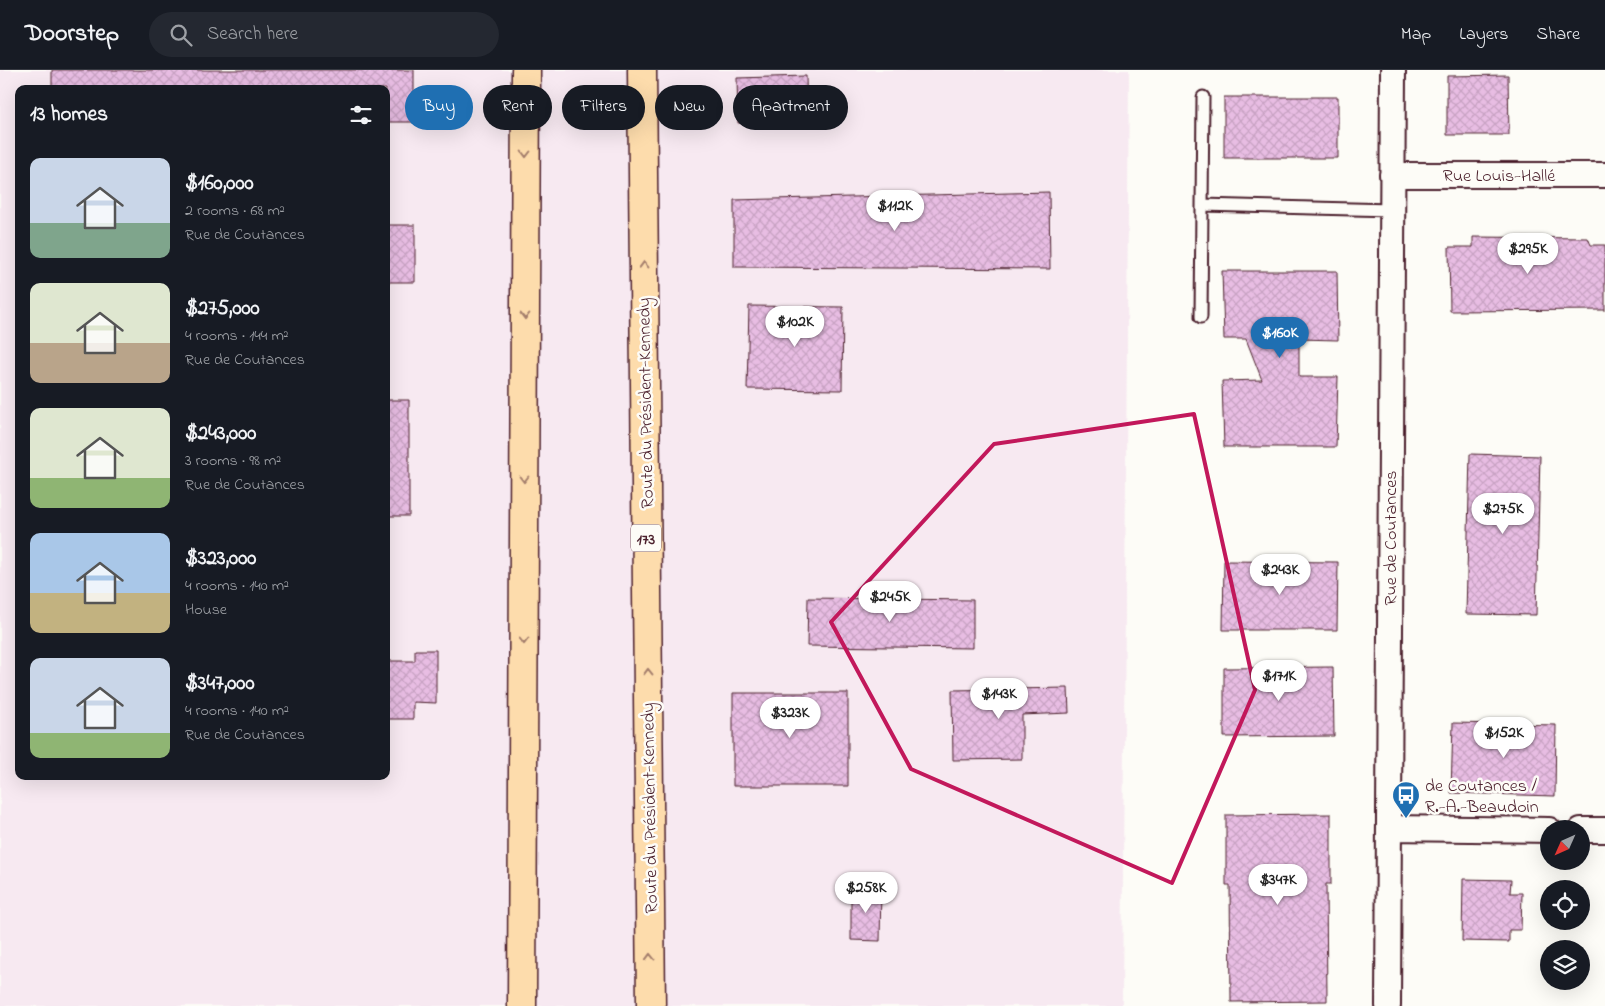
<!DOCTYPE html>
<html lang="en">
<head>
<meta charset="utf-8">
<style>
  body { margin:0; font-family:"Indie Flower",sans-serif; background:#242831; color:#f1f3f6; height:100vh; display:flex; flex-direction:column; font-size:19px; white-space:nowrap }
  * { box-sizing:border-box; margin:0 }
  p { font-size:16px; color:#9ea1a6 }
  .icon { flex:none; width:28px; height:28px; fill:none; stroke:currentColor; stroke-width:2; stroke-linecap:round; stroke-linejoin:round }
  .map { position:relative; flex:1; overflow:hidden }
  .details { position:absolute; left:15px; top:15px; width:375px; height:695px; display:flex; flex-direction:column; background:#171b24; border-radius:10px; box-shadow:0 5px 20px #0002 }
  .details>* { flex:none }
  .banner { position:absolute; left:405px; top:15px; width:475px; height:45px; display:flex; gap:10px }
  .needle { width:32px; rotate:225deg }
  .tools { position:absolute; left:1540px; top:750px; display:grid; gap:10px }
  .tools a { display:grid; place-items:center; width:50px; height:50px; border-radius:50%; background:#171b24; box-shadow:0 5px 20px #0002; font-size:25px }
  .price { position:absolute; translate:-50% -42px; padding:0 11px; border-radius:18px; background:#fff; color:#222; font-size:16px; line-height:32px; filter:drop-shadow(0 1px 2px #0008) }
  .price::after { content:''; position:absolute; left:50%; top:30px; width:15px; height:11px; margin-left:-8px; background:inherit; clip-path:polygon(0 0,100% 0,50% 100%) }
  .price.selected { background:#1f6fb2; color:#fff }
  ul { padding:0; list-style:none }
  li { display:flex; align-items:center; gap:15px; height:125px; padding:0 15px }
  li span { display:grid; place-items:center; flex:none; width:140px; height:100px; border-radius:10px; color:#555 }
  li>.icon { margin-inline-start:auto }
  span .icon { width:60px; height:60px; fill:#fffc; stroke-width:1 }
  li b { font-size:21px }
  h2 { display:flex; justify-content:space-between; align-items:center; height:60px; padding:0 15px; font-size:21px }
  .tag { padding:0 18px; border-radius:22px; background:#171b24; box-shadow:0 5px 20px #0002; font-size:18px; line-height:45px }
  .tag.selected { background:#1f6fb2; color:#fff }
  header { display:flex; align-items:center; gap:30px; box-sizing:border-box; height:70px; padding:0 25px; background:#171b24; border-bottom:1px solid #363941 }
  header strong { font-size:24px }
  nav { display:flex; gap:28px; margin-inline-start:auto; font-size:18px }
  .search { width:350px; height:45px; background:#242831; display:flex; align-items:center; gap:12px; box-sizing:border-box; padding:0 18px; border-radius:28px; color:#9ea1a6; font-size:19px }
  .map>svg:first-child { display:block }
  .built { fill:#f7e9f1; fill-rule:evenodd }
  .building { fill:url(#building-cross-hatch); stroke:#4a1f2b }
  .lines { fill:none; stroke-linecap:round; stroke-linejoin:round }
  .service-casing { stroke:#4a1f2b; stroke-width:15 }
  .minor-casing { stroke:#4a1f2b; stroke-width:28 }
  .primary-casing { stroke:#4a1f2b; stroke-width:31 }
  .service { stroke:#fdfcf7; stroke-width:11 }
  .minor { stroke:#fdfcf7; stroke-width:24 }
  .primary { stroke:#fddcac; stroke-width:28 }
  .oneway { stroke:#a47e6c }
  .marked { fill:none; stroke:#c2185b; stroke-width:4; stroke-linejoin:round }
  .labels { text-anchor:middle; stroke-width:5; stroke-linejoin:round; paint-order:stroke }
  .shield { fill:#fdfcf7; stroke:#806168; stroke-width:1 }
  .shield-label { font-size:16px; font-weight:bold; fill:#4a1f2b }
  .street-label { font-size:18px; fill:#4a1f2b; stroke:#fdfcf7 }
  .poi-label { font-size:18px; fill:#4a1f2b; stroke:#fdfcf7; text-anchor:start }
</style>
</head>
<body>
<header>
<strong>Doorstep</strong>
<div class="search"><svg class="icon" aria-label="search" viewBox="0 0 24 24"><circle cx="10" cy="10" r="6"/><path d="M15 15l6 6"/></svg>Search here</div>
<nav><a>Map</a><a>Layers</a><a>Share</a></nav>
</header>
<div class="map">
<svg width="1605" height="936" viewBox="0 0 1605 936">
  <defs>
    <pattern id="building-cross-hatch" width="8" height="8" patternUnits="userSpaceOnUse" patternTransform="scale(1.25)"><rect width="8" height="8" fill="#e8bde3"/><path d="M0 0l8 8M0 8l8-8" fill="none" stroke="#c8a2c3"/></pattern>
  </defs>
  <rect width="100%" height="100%" fill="#fdfcf7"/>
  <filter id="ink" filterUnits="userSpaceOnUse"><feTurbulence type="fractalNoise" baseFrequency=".02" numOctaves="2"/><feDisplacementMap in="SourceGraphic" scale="10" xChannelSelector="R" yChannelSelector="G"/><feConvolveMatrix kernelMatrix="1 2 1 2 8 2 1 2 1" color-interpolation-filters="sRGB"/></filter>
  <g filter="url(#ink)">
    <path class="built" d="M0,0H1129L1122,936H0ZM19,19H386V706H19Z"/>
    <path class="building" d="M52,0H414V52H386V19H52Z
      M1508,5L1509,65H1447V6Z
      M806,6L807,52L738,53L737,8Z
      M1224,27H1338V88H1224Z
      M1049,122L1050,199L734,197V130Z
      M386,155H415V212H386Z
      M1473,167L1588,168L1591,175H1605V240L1450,241L1449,177H1473Z
      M1222,201H1337L1338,270L1299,269V307H1338L1336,377H1224L1222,311L1262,310L1246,269H1224Z
      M749,236L843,237L842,320L747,319Z
      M386,330H409V446H386Z
      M1470,384L1540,386L1536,545L1466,544Z
      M1224,491L1338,492L1337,560H1223Z
      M808,528L973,530V578L807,576Z
      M415,580H436V633L413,632V649H386V591H415Z
      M1333,597L1334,666L1224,667V598Z
      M1068,618L1069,643L1022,645V689L953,690L952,620Z
      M733,623H848V716H733Z
      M1453,653L1556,655L1555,726L1451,723Z
      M1331,744V814H1326L1327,931L1231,932L1230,815H1226V745Z
      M1463,809L1511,810L1510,823H1522L1521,860H1509V872L1462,871Z
      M851,817H881L880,871L851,870Z"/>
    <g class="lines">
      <g class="service-casing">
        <path id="service" d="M1202,135L1392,140
          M1201,247L1203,27"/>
      </g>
      <g class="minor-casing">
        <path id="minor" d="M1392,105H1605
          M1389,758L1549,760
          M1581,760H1605
          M1388,936L1393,0"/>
      </g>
      <g class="primary-casing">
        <path id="primary" d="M642,0L651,936
          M522,936L526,0"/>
      </g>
      <use href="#service" class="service"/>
      <use href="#minor" class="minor"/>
      <use href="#primary" class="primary"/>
    </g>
    <defs><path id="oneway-chevron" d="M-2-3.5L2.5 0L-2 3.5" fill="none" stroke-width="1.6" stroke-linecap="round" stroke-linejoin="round" transform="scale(1.25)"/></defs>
    <g class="oneway">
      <use href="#oneway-chevron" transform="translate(526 84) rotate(90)"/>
      <use href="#oneway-chevron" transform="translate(644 195) rotate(-91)"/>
      <use href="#oneway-chevron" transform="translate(525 246) rotate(90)"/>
      <use href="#oneway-chevron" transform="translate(524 409) rotate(90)"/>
      <use href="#oneway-chevron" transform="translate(524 571) rotate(90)"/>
      <use href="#oneway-chevron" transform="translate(648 602) rotate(-91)"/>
      <use href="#oneway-chevron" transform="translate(650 887) rotate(-91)"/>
    </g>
  </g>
  <path class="marked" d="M1194,344L1255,620L1172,813L911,699L831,552L994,374Z"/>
  <defs>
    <g id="bus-pin" transform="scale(1.4375)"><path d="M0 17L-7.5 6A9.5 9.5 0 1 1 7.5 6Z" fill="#1f6fb2" stroke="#fdfcf7"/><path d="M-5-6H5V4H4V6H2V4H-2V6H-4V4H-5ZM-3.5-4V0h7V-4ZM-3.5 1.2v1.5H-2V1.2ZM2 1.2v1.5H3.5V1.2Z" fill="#fff"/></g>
  </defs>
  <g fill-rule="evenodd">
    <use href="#bus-pin" x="1406" y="725"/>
  </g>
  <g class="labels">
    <rect class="shield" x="631" y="454.5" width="30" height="27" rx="4"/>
    <g class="shield-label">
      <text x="646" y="474">173</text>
    </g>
    <g class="street-label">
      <text x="1499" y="111">Rue Louis-Hallé</text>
      <text transform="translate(645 333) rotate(-91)" y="6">Route du Président-Kennedy</text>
      <text transform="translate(1390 468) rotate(-90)" y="6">Rue de Coutances</text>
      <text transform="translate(649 738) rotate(-91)" y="6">Route du Président-Kennedy</text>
    </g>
    <g class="poi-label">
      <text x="1425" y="721">de Coutances /<tspan x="1425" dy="21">R.-A.-Beaudoin</tspan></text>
    </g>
  </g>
</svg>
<div class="tools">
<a><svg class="needle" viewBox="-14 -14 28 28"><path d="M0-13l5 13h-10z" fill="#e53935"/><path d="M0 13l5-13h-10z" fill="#9ea1a6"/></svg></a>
<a><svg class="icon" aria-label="locate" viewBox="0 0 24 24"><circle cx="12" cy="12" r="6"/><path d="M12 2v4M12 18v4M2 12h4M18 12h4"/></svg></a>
<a><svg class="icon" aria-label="layers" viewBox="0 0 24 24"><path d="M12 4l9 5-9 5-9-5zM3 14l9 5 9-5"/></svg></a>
</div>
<b class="price" style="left:895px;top:162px">$112K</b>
<b class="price" style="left:1528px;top:205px">$295K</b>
<b class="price" style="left:795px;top:278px">$102K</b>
<b class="price selected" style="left:1280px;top:289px">$160K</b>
<b class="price" style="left:1503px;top:465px">$275K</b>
<b class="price" style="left:1280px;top:526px">$243K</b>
<b class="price" style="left:890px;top:553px">$245K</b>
<b class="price" style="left:1279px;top:632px">$171K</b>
<b class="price" style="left:999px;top:650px">$143K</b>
<b class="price" style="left:790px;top:669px">$323K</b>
<b class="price" style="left:1504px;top:689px">$152K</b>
<b class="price" style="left:1278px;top:836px">$347K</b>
<b class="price" style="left:866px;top:844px">$258K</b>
<div class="banner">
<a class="tag selected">Buy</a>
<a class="tag">Rent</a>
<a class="tag">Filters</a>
<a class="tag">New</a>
<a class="tag">Apartment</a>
</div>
<section class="details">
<h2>13 homes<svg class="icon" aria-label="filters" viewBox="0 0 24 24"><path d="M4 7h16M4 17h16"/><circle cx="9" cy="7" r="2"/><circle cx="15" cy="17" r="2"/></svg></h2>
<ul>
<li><span style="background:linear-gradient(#c9d6e8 65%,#7fa58c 0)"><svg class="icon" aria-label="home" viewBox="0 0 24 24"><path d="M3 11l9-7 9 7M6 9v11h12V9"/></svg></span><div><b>$160,000</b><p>2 rooms · 68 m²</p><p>Rue de Coutances</p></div></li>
<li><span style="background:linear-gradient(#dfe7d0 60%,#b9a48a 0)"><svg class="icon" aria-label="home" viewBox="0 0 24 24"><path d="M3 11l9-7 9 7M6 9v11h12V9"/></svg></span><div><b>$275,000</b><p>4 rooms · 144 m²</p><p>Rue de Coutances</p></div></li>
<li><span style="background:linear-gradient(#dfe7d0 70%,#8fb573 0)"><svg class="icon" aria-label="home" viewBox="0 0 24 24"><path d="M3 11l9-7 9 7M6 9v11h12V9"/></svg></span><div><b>$243,000</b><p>3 rooms · 98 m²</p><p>Rue de Coutances</p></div></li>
<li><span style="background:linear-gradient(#a9c7e8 60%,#c2b280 0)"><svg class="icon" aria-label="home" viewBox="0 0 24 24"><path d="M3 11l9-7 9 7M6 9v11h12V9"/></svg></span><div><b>$323,000</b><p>4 rooms · 140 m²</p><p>House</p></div></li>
<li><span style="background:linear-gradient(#c9d6e8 75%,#8fb573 0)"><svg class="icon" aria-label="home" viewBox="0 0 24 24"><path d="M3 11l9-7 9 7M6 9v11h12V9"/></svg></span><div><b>$347,000</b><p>4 rooms · 140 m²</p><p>Rue de Coutances</p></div></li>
</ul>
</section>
</div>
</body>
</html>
